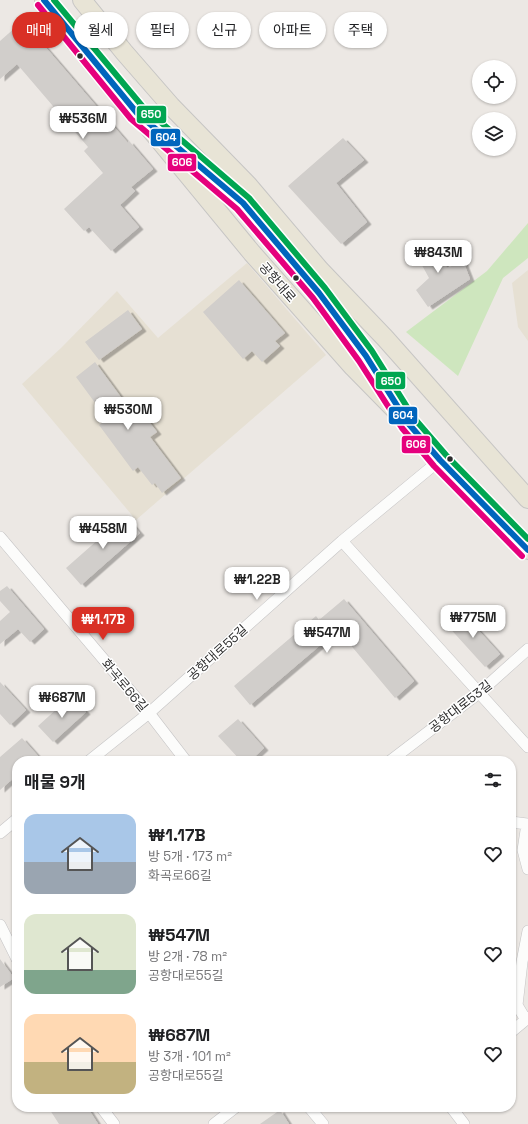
<!DOCTYPE html>
<html lang="ko">
<head>
<meta charset="utf-8">
<style>
  body { margin:0; font-family:"Space Grotesk","Noto Sans KR",sans-serif; background:#f2f2f2; color:#202124; height:100vh; display:flex; flex-direction:column; font-size:15px; white-space:nowrap }
  * { box-sizing:border-box; margin:0 }
  p { font-size:13px; color:#757577 }
  .icon { flex:none; width:22px; height:22px; fill:none; stroke:currentColor; stroke-width:2; stroke-linecap:round; stroke-linejoin:round }
  .map { position:relative; flex:1; overflow:hidden }
  .sheet { position:absolute; left:12px; top:756px; width:504px; height:356px; display:flex; flex-direction:column; background:#fff; border-radius:16px; box-shadow:0 1px 3px #0004 }
  .sheet>* { flex:none }
  .top-card { position:absolute; left:12px; top:12px; width:504px; height:36px; display:flex; gap:8px }
  .fabs { position:absolute; left:472px; top:60px; display:grid; gap:8px }
  .fabs a { display:grid; place-items:center; width:44px; height:44px; border-radius:50%; background:#fff; box-shadow:0 1px 3px #0004; font-size:20px }
  .price { position:absolute; translate:-50% -34px; padding:0 9px; border-radius:8px; background:#fff; color:#222; font-size:13px; line-height:26px; filter:drop-shadow(0 1px 2px #0008) }
  .price::after { content:''; position:absolute; left:50%; top:24px; width:12px; height:9px; margin-left:-6px; background:inherit; clip-path:polygon(0 0,100% 0,50% 100%) }
  .price.selected { background:#d93025; color:#fff }
  ul { padding:0; list-style:none }
  li { display:flex; align-items:center; gap:12px; height:100px; padding:0 12px }
  li span { display:grid; place-items:center; flex:none; width:112px; height:80px; border-radius:12px; color:#555 }
  li>.icon { margin-inline-start:auto }
  span .icon { width:48px; height:48px; fill:#fffc; stroke-width:1 }
  li b { font-size:17px }
  h2 { display:flex; justify-content:space-between; align-items:center; height:48px; padding:0 12px; font-size:17px }
  .tag { padding:0 14px; border-radius:18px; background:#fff; box-shadow:0 1px 3px #0004; font-size:14px; line-height:36px }
  .tag.selected { background:#d93025; color:#fff }
  .map>svg:first-child { display:block }
  .education { fill:#e6e0d3 }
  .green { fill:#cee6be }
  .building { fill:#d1cecb; filter:url(#shadow) }
  .lines { fill:none; stroke-linecap:round; stroke-linejoin:round }
  .minor-casing { stroke:#c5c4c5; stroke-width:12 }
  .primary-casing { stroke:#c6c5c4; stroke-width:20 }
  .minor { stroke:#fcfcfb; stroke-width:11 }
  .primary { stroke:#e8e4d6; stroke-width:18 }
  .bus-1-casing { stroke:#fff; stroke-width:9 }
  .bus-2-casing { stroke:#fff; stroke-width:9 }
  .bus-3-casing { stroke:#fff; stroke-width:9 }
  .bus-1 { stroke:#0065bd; stroke-width:6 }
  .bus-2 { stroke:#e5007d; stroke-width:6 }
  .bus-3 { stroke:#00a651; stroke-width:6 }
  .bus-dot { fill:#2e2e2e; stroke:#fff; stroke-width:1.5 }
  .labels { text-anchor:middle; stroke-width:3; stroke-linejoin:round; paint-order:stroke }
  .street-label { font-size:13px; fill:#2e2e2e; stroke:#fff }
  .line-badge { stroke:#fff; stroke-width:1.5 }
  .badge-label { font-size:11px; text-anchor:middle; font-weight:bold; fill:#fff }
</style>
</head>
<body>
<div class="map">
<svg width="528" height="1124" viewBox="0 0 528 1124">
  <defs>
    <filter id="shadow"><feDropShadow dx="4.5" dy="2.5" stdDeviation="0" flood-color="#0004"/></filter>
  </defs>
  <rect width="100%" height="100%" fill="#ece8e4"/>
  <path class="education" d="M247,263L326,355L136,520L22,384L61,348L117,291L158,338Z
    M528,270V341L518,327L512,283Z"/>
  <path class="green" d="M528,223V258L503,278L458,376L406,332L487,271Z"/>
  <path class="building" d="M17,26L29,40L35,35L128,143L129,141L153,169L131,187L135,191L120,205L139,227L111,251L89,227L84,231L64,209L103,173L84,151L88,147L17,64L0,79V41Z
    M343,138L364,160L336,183L367,222L341,244L288,186Z
    M431,241L447,268L463,261L470,279L428,307L416,290L429,278L412,247Z
    M239,280L285,333L275,341L280,346L262,362L252,351L243,359L203,312Z
    M128,310L142,329L99,360L85,342Z
    M95,362L137,419L143,414L157,432L150,437L181,478L162,493L155,483L152,485L138,467L133,471L99,425L107,419L76,377Z
    M125,516L140,533L81,585L66,568Z
    M7,586L44,629L30,642L18,629L0,644V621L10,612L0,601V591Z
    M344,599L414,681L395,698L338,630L250,705L234,686L316,616L319,620Z
    M461,611L500,654L485,667L446,624Z
    M0,682L26,710L10,725L0,714Z
    M71,696L86,712L53,742L38,726Z
    M238,719L264,748L250,761H241L218,736Z
    M22,738L38,756L32,761H17V775L0,790V757Z
    M0,959L14,978L0,987Z
    M48,1107H87L98,1124H59Z
    M280,1110L289,1124H260Z"/>
  <g class="lines">
    <g class="minor-casing">
      <path id="minor" d="M0,537L149,713L186,761
        M342,541L528,747
        M89,761L149,713L342,541L440,460
        M390,761L479,693L528,649
        M511,822L527,824L523,850L528,869
        M0,833L17,819
        M0,925L17,959
        M526,1020L517,1005L522,962L528,931
        M511,1032L528,1018
        M101,1107L114,1124
        M309,1107L323,1124
        M451,1107L464,1124
        M214,1124L236,1107"/>
    </g>
    <g class="primary-casing">
      <path id="primary" d="M44,0L252,253L353,367L408,423L440,460L528,550
        M82,0L124,52L171,106L248,185L320,270L385,338L528,499"/>
    </g>
    <use href="#minor" class="minor"/>
    <use href="#primary" class="primary"/>
    <g class="bus-1-casing">
      <path id="bus-1" d="M44,0L137,113L243,203L319,293L366,356L408,423L440,460L528,550"/>
    </g>
    <g class="bus-2-casing">
      <path id="bus-2" d="M38,5L131,119L237,209L313,298L359,361L402,428L434,466L522,556"/>
    </g>
    <g class="bus-3-casing">
      <path id="bus-3" d="M54,0L143,107L249,198L325,288L372,351L414,418L446,455L528,539"/>
    </g>
    <use href="#bus-1" class="bus-1"/>
    <use href="#bus-2" class="bus-2"/>
    <use href="#bus-3" class="bus-3"/>
  </g>
  <g class="bus-dot">
    <circle cx="80" cy="56" r="3.5"/>
    <circle cx="296" cy="278" r="3.5"/>
    <circle cx="450" cy="459" r="3.5"/>
  </g>
  <g class="labels">
    <g class="street-label">
      <text transform="translate(278 282) rotate(49)" y="5">공항대로</text>
      <text transform="translate(217 652) rotate(-42)" y="5">공항대로55길</text>
      <text transform="translate(125 685) rotate(50)" y="5">화곡로66길</text>
      <text transform="translate(460 706) rotate(-38)" y="5">공항대로53길</text>
    </g>
  </g>
  <g class="line-badge">
    <rect x="136" y="105" width="31" height="19" rx="4" fill="#00a651"/>
    <rect x="150" y="128" width="31" height="19" rx="4" fill="#0065bd"/>
    <rect x="167" y="153" width="30" height="19" rx="4" fill="#e5007d"/>
    <rect x="375" y="371" width="31" height="19" rx="4" fill="#00a651"/>
    <rect x="388" y="406" width="30" height="19" rx="4" fill="#0065bd"/>
    <rect x="401" y="435" width="30" height="19" rx="4" fill="#e5007d"/>
  </g>
  <g class="badge-label">
    <text x="151" y="118">650</text>
    <text x="166" y="141">604</text>
    <text x="182" y="166">606</text>
    <text x="391" y="385">650</text>
    <text x="403" y="419">604</text>
    <text x="416" y="448">606</text>
  </g>
</svg>
<div class="fabs">
<a><svg class="icon" aria-label="locate" viewBox="0 0 24 24"><circle cx="12" cy="12" r="6"/><path d="M12 2v4M12 18v4M2 12h4M18 12h4"/></svg></a>
<a><svg class="icon" aria-label="layers" viewBox="0 0 24 24"><path d="M12 4l9 5-9 5-9-5zM3 14l9 5 9-5"/></svg></a>
</div>
<b class="price" style="left:83px;top:140px">₩536M</b>
<b class="price" style="left:438px;top:274px">₩843M</b>
<b class="price" style="left:128px;top:431px">₩530M</b>
<b class="price" style="left:103px;top:550px">₩458M</b>
<b class="price" style="left:257px;top:601px">₩1.22B</b>
<b class="price" style="left:473px;top:639px">₩775M</b>
<b class="price selected" style="left:103px;top:641px">₩1.17B</b>
<b class="price" style="left:327px;top:654px">₩547M</b>
<b class="price" style="left:62px;top:719px">₩687M</b>
<div class="top-card">
<a class="tag selected">매매</a>
<a class="tag">월세</a>
<a class="tag">필터</a>
<a class="tag">신규</a>
<a class="tag">아파트</a>
<a class="tag">주택</a>
</div>
<section class="sheet">
<h2>매물 9개<svg class="icon" aria-label="filters" viewBox="0 0 24 24"><path d="M4 7h16M4 17h16"/><circle cx="9" cy="7" r="2"/><circle cx="15" cy="17" r="2"/></svg></h2>
<ul>
<li><span style="background:linear-gradient(#a9c7e8 60%,#9aa5b1 0)"><svg class="icon" aria-label="home" viewBox="0 0 24 24"><path d="M3 11l9-7 9 7M6 9v11h12V9"/></svg></span><div><b>₩1.17B</b><p>방 5개 · 173 m²</p><p>화곡로66길</p></div><svg class="icon" aria-label="heart" viewBox="0 0 24 24"><path d="M12 20l-8-8c-3-5 5-10 8-4 3-6 11-1 8 4z"/></svg></li>
<li><span style="background:linear-gradient(#dfe7d0 70%,#7fa58c 0)"><svg class="icon" aria-label="home" viewBox="0 0 24 24"><path d="M3 11l9-7 9 7M6 9v11h12V9"/></svg></span><div><b>₩547M</b><p>방 2개 · 78 m²</p><p>공항대로55길</p></div><svg class="icon" aria-label="heart" viewBox="0 0 24 24"><path d="M12 20l-8-8c-3-5 5-10 8-4 3-6 11-1 8 4z"/></svg></li>
<li><span style="background:linear-gradient(#ffd9b3 60%,#c2b280 0)"><svg class="icon" aria-label="home" viewBox="0 0 24 24"><path d="M3 11l9-7 9 7M6 9v11h12V9"/></svg></span><div><b>₩687M</b><p>방 3개 · 101 m²</p><p>공항대로55길</p></div><svg class="icon" aria-label="heart" viewBox="0 0 24 24"><path d="M12 20l-8-8c-3-5 5-10 8-4 3-6 11-1 8 4z"/></svg></li>
</ul>
</section>
</div>
</body>
</html>
